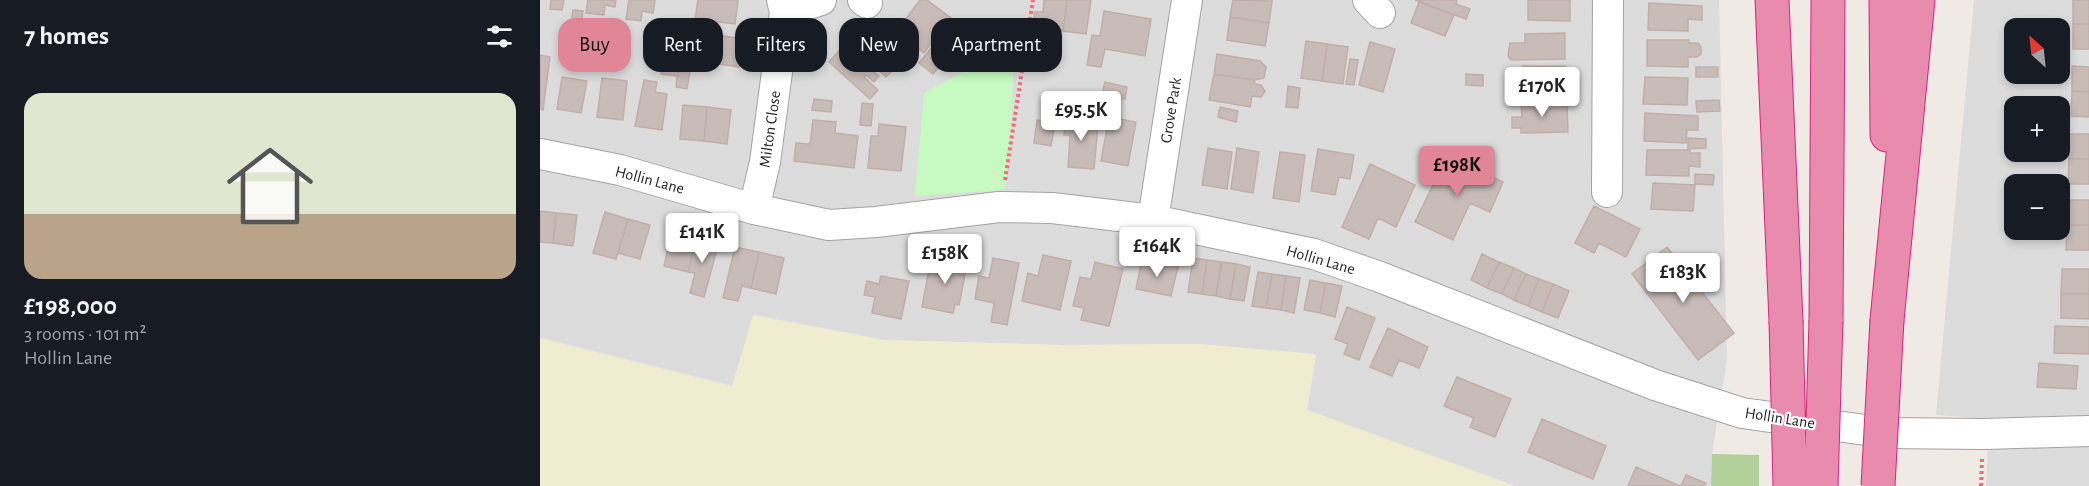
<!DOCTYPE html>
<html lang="en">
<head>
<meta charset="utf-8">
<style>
  body { margin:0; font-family:"Alegreya Sans",sans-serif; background:#242831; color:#f1f3f6; height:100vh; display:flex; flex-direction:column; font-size:22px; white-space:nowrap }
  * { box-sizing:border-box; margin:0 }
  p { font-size:20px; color:#9ea1a6 }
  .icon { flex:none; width:33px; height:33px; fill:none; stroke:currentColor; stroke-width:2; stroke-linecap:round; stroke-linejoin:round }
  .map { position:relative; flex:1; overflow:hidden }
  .drawer { display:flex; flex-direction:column; background:#171b24; width:540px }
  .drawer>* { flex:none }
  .banner { position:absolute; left:18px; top:18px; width:570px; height:54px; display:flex; gap:12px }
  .needle { width:39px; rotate:333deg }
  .buttons { position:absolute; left:1464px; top:18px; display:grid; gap:12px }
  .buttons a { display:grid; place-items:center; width:66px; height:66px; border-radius:12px; background:#171b24; box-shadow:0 3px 9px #0003; font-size:30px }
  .price { position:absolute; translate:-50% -51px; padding:0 14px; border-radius:6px; background:#fff; color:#222; font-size:20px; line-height:39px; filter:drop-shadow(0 2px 3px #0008) }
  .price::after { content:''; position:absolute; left:50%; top:36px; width:18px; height:14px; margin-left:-9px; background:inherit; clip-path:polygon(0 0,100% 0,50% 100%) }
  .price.current { background:#e18697; color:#111 }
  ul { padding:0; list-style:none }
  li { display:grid; align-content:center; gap:12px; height:318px; padding:0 24px }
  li+li { border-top:2px solid #363941 }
  li span { display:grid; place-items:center; height:186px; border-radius:18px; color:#555 }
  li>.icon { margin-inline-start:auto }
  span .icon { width:108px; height:108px; fill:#fffc; stroke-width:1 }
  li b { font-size:26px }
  h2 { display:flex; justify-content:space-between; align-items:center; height:72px; padding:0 24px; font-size:26px }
  .pill { padding:0 21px; border-radius:18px; background:#171b24; box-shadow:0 3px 9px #0003; font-size:21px; line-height:54px }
  .pill.current { background:#e18697; color:#111 }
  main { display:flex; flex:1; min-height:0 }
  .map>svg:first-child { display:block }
  .residential { fill:#dddcdc; fill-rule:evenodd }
  .farmland { fill:#efecd0 }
  .forest { fill:#b2d099 }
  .park { fill:#c6fac1 }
  .building { fill:#c8bcb8; stroke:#c2aea7; stroke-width:1.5 }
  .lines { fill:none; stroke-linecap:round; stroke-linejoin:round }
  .minor-casing { stroke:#a3a3a3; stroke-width:32 }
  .highway-casing { stroke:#de2181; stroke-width:35 }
  .path { stroke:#fc6972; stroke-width:4; stroke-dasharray:3 3; stroke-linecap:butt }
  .minor { stroke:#fff; stroke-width:30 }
  .highway { stroke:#e88bac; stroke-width:33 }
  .highway-bridge-casing { stroke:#de2181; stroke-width:35; stroke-linecap:butt }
  .highway-bridge { stroke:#e88bac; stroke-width:33 }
  .labels { text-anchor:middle; stroke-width:4.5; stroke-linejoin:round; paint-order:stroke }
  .street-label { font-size:16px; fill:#1f1f1f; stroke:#fff }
</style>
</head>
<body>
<main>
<section class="drawer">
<h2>7 homes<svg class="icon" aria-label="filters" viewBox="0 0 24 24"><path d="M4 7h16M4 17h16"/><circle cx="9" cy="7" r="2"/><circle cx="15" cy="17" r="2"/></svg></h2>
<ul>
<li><span style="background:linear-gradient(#dfe7d0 65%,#b9a48a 0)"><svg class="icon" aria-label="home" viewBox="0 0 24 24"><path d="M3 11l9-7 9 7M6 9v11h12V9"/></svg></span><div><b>£198,000</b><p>3 rooms · 101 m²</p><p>Hollin Lane</p></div></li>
</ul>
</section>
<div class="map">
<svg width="1549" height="486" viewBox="0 0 1549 486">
  <rect width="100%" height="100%" fill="#f0eae5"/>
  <path class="residential" d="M0,0H1179L1187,359L1172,454L1171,486H975L767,410L776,355L658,344L522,345L344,340L214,315L192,386L0,338Z
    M1434,0H1549V426L1396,415ZM1474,28H1520V74H1474ZM1474,106H1520V152H1474ZM1474,184H1520V230H1474Z
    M1549,433V486H1446L1448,443Z"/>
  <path class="farmland" d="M213,315L344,340L522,345L658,344L776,354L767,410L975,486H0V338L192,386Z"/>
  <path class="forest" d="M1172,454L1219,455V486H1171Z"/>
  <path class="park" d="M472,45C474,94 472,143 464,190L375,196L384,93Z"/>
  <path class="building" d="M11,0H24L22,10L10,9Z
    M48,0H76L75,7L65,5L64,15L46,13Z
    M89,0H115L113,13L102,11L101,21L86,19Z
    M158,0H198L195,24L155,19Z
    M380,0H387L411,18L405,26L413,32L406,42L397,35L384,53L356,32Z
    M504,0H527L523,31L503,28L502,37L492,36L495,12H503Z
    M527,0H551L546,34L523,31Z
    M693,0L732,1L729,23L690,17Z
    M875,0H917L916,4L930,9L926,19Z
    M988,0H1030V21L988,20Z
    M1533,0H1549V24H1533Z
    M879,2L914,15L905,36L871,23Z
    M1109,3L1162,6V20L1148,19V31L1108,30Z
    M33,10L43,11L40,32L30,31Z
    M564,11L611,19L605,56L565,49L561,67L547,65L552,35L560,36Z
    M690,17L729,23L725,46L687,40Z
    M124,19L147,22L145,34L122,31Z
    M1533,24H1549V49H1533Z
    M321,26L346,49L339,58L353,70L346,77L333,65L330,69L339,76L334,82L326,75L324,77L338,90L330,99L289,62Z
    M157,32L203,39L199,67L153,60Z
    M1025,33V59L971,60L968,56L970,43H985V34Z
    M1107,40H1149V43H1158L1161,47V54L1157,57H1148V67L1107,66Z
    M766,41L787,44L782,81L761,78Z
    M830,42L855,49L843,92L819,85Z
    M787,44L808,47L803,84L782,81Z
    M392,47L406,58L393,74L379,63Z
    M123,54L140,56L138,76L121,74Z
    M677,54L720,61L726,67L724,78L715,80L674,74Z
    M0,55L10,57L3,110L0,109Z
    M810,59L818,60L814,85L806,84Z
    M139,63L151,65L147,89L136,87Z
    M983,66H1025V90H973L971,83L973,76L981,74Z
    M1532,66L1549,67V92L1532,91Z
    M1156,67H1178V77H1156Z
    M674,74L715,80L714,84L721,85L725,91L721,97L712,96L710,107L669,100Z
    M926,74L943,75V86L926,85Z
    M22,77L47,81L41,113L17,109Z
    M1105,77L1148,78L1147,105L1103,104Z
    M62,78L87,81L83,120L57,117Z
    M104,80L117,82L115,92L127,94L122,130L95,126Z
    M565,82L587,87L585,99L562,94Z
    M748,86L760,88L758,108L746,107Z
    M1532,91L1549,92V117L1531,116Z
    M274,99L292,101L291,112L272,110Z
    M1179,100L1180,111L1157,112L1156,101Z
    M322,103L333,104L331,126L320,125Z
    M981,103H1027L1028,132L981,133V128H972V117H982Z
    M143,105L167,107L164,141L140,139Z
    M167,107L191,110L187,144L164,141Z
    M680,107L698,111L696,122L678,117Z
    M1105,113L1158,116V130H1147L1146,143L1104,141Z
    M526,116L548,118L547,124L558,126L554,169L528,167L530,135H524Z
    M569,117L596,122L588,166L561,161Z
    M273,120L296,122L295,133L318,136L314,168L254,161L256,143L270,144Z
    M497,120L515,123L511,146L494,143Z
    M339,124L366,127L361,171L328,168L331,136H338Z
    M1529,134H1549V159H1529Z
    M1148,138L1166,139V148L1148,149Z
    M668,148L692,152L687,189L662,185Z
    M697,148L719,152L713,193L691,189Z
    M778,149L814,155L810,179L799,177L795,195L771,191Z
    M1107,150H1150V153H1160V167L1149,166V176L1106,175Z
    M740,152L765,155L759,202L733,198Z
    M907,156L963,182L950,212L930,203L913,240L875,222Z
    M1529,159H1549V184H1528Z
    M830,164L875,185L856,227L838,218L829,239L802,227Z
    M1155,174L1174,175L1173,185L1155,184Z
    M1113,183L1155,185L1153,211L1111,209Z
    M1527,200H1549V225H1527Z
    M1054,206L1100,229L1086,257L1059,243L1054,253L1035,243Z
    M0,211L16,213L13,243L0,242Z
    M65,212L88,219L76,259L53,253Z
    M16,213L37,215L33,246L13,243Z
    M88,219L110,225L100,259L78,253Z
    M1527,225H1549V250H1526Z
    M132,231L156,236L148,272L124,266Z
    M156,236L179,242L164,297L150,293L155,273L148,272Z
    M195,247L219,252L211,288L202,286L198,301L183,298Z
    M1127,247L1194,333L1158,360L1092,274Z
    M219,252L244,258L236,294L211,288Z
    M942,254L959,262L947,288L931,280Z
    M404,255L428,260L419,305L415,304L413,313L382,307L390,264L402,267Z
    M503,255L531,261L520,310L482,301L488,273L498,276Z
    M453,258L479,263L467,325L451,322L454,303L435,299L439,276L449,278Z
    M653,258L667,260L662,294L648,292Z
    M602,259L638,267L631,296L596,289Z
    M667,260L681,262L676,296L662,294Z
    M555,262L583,269L569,326L541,320L544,308L533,306L540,277L551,279Z
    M682,262L696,264L690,299L676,296Z
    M959,262L974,268L962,294L947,288Z
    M696,264L710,267L704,301L690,299Z
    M974,268L986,274L974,300L962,294Z
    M1522,269H1549V294H1521Z
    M718,272L732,274L726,308L712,306Z
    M732,274L746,276L741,310L726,308Z
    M986,274L999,279L988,306L974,300Z
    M341,276L369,281L361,319L332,313L335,297L324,295L327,281L339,284Z
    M746,276L760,278L754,313L741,310Z
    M999,279L1013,284L1002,312L988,306Z
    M770,280L786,283L780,313L764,310Z
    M786,283L802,286L795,317L780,313Z
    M1013,284L1029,291L1018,318L1002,312Z
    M1521,294H1549V319L1521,318Z
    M807,307L835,318L819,360L804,354L808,344L795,339Z
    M1515,326L1549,327V354L1514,353Z
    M848,328L888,347L879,368L859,360L852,376L830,367Z
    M1499,363L1538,366L1536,389L1497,387Z
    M917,377L971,399L955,437L930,427L934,418L904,406Z
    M1002,419L1066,446L1053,479L988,452Z
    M1096,467L1140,486H1088Z
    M1146,475L1166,483L1164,486H1141Z"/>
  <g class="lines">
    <g class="minor-casing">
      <path id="minor" d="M323,0L327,3
        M828,0L840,13
        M245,12L281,0
        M0,154L80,170L214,209L289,225L336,222L459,207L512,208L613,220L774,254L840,277L1115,385L1202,413L1347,433L1444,434L1549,431
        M1067,192L1068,0
        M214,209L225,162L245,12L242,0
        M613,220L647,0"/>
    </g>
    <g class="highway-casing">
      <path id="highway" d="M1232,0L1246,321
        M1346,0L1347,135
        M1347,320L1378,0
        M1286,321L1288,0"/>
    </g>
    <path class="path" d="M465,180L493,0
      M1441,486L1442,459"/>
    <use href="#minor" class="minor"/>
    <use href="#highway" class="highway"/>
    <g class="highway-bridge-casing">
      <path id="highway-bridge" d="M1246,321L1250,486
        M1281,486L1286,321
        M1338,486L1347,320"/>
    </g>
    <use href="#highway-bridge" class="highway-bridge"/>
  </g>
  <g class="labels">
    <g class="street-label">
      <text transform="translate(630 110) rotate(-81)" y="6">Grove Park</text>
      <text transform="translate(229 129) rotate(-82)" y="6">Milton Close</text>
      <text transform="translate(110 179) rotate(15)" y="6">Hollin Lane</text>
      <text transform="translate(781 259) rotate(16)" y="6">Hollin Lane</text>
      <text transform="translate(1240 417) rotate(9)" y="6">Hollin Lane</text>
    </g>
  </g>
</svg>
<div class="buttons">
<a><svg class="needle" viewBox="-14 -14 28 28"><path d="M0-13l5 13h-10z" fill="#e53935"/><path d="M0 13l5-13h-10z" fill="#9ea1a6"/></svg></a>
<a>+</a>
<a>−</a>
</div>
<b class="price" style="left:1002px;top:118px">£170K</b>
<b class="price" style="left:541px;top:142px">£95.5K</b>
<b class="price current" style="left:917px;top:197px">£198K</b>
<b class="price" style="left:162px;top:264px">£141K</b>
<b class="price" style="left:617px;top:278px">£164K</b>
<b class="price" style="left:405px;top:285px">£158K</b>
<b class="price" style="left:1143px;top:304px">£183K</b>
<div class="banner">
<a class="pill current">Buy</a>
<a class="pill">Rent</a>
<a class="pill">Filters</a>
<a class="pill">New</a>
<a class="pill">Apartment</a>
</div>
</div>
</main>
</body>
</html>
